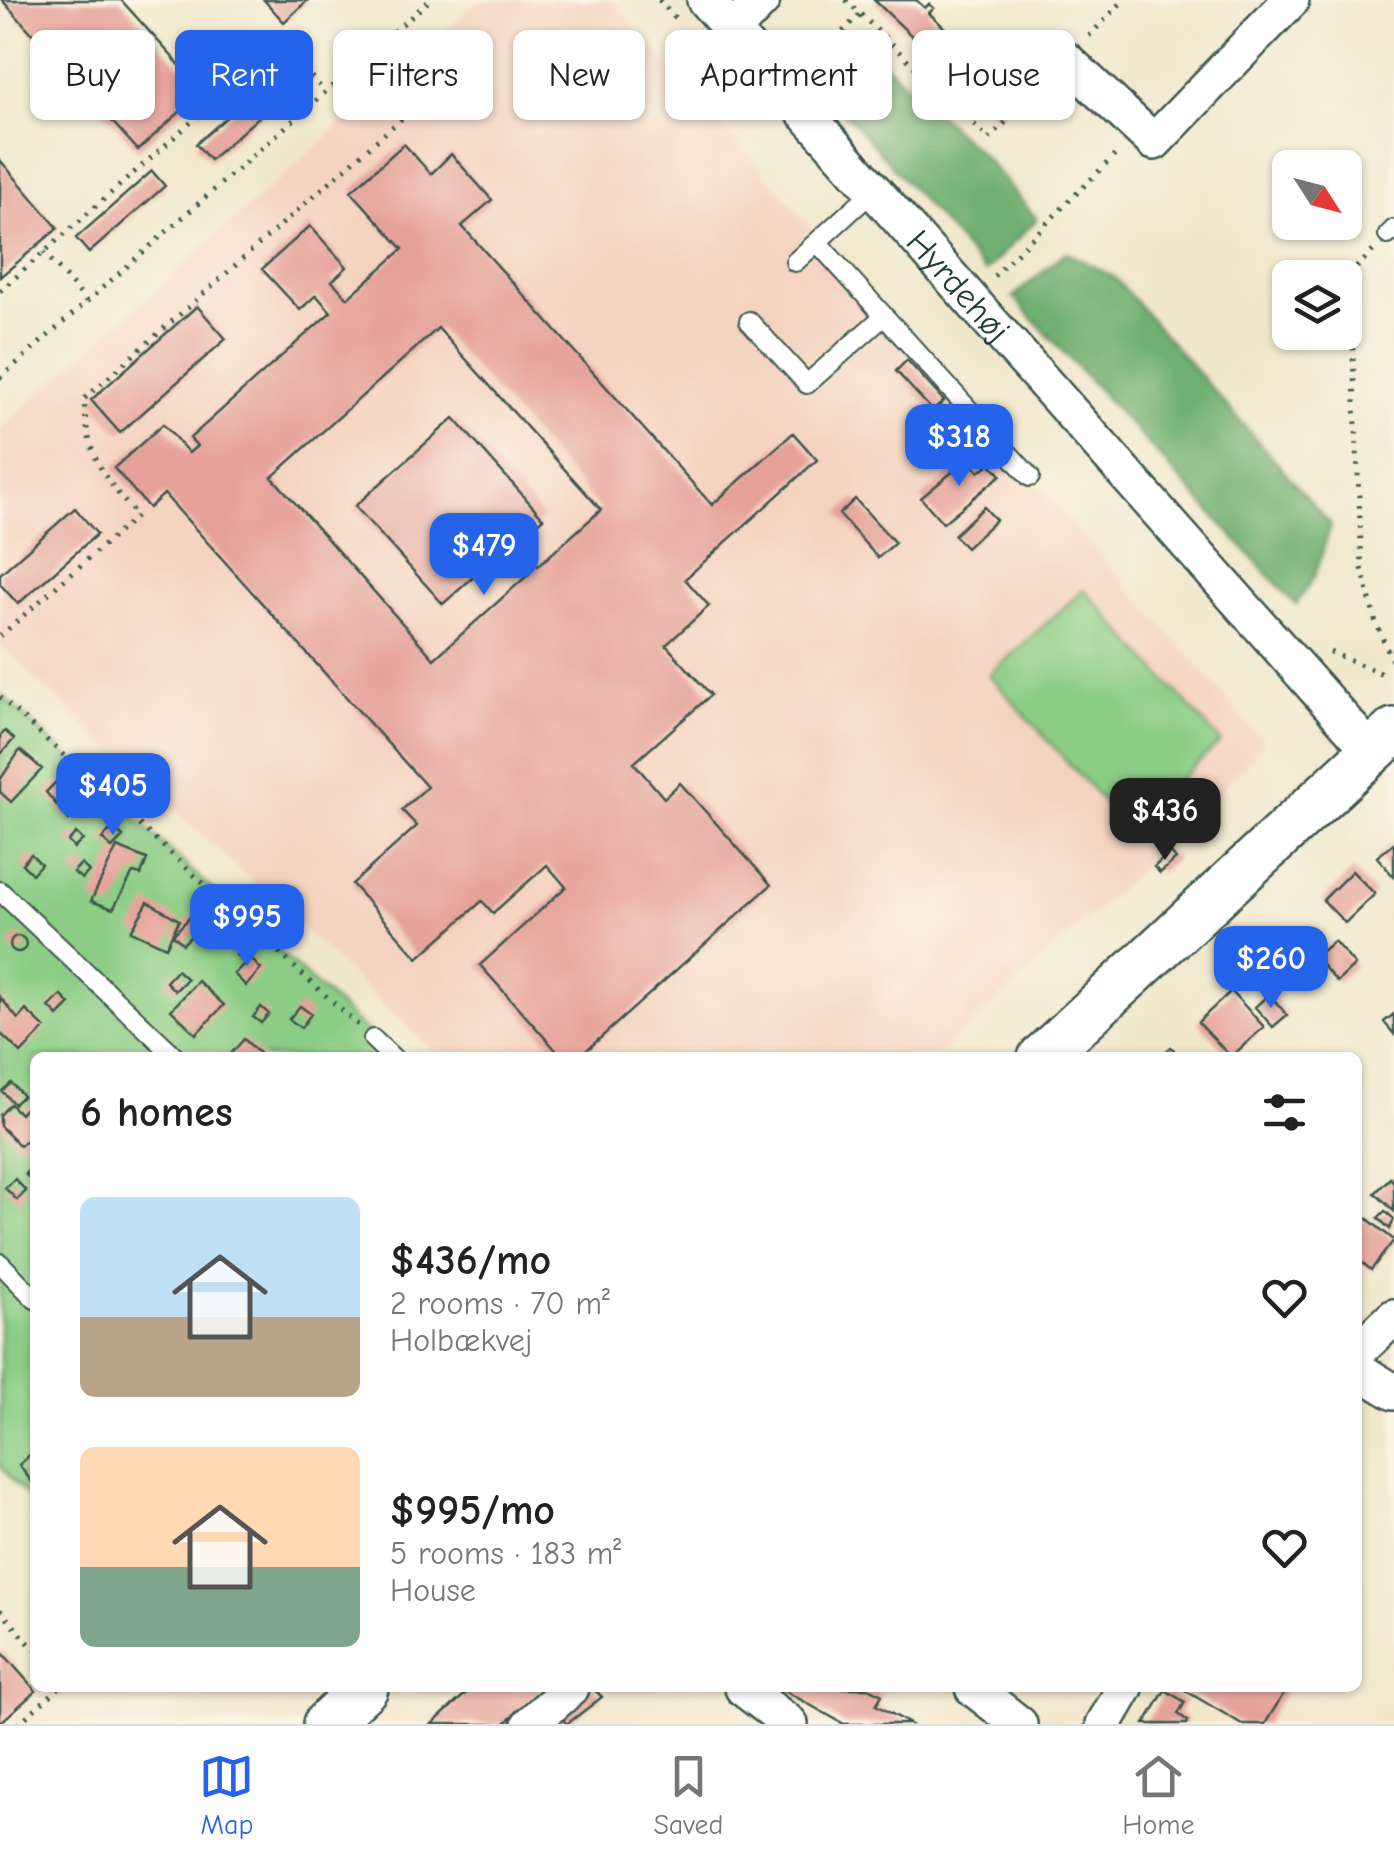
<!DOCTYPE html>
<html lang="en">
<head>
<meta charset="utf-8">
<style>
  body { margin:0; font-family:"Comic Neue",sans-serif; background:#f2f2f2; color:#222; height:100vh; display:flex; flex-direction:column; font-size:38px; white-space:nowrap }
  * { box-sizing:border-box; margin:0 }
  p { font-size:32px; color:#767676 }
  .icon { flex:none; width:55px; height:55px; fill:none; stroke:currentColor; stroke-width:2; stroke-linecap:round; stroke-linejoin:round }
  .map { position:relative; flex:1; overflow:hidden }
  .sheet { position:absolute; left:30px; top:1052px; width:1332px; height:640px; display:flex; flex-direction:column; background:#fff; border-radius:15px; box-shadow:0 2px 8px #0004 }
  .sheet>* { flex:none }
  .hud { position:absolute; left:30px; top:30px; width:1335px; height:90px; display:flex; gap:20px }
  .needle { width:65px; rotate:126deg }
  .buttons { position:absolute; left:1272px; top:150px; display:grid; gap:20px }
  .buttons a { display:grid; place-items:center; width:90px; height:90px; border-radius:15px; background:#fff; box-shadow:0 2px 8px #0004; font-size:50px }
  .price { position:absolute; translate:-50% -85px; padding:0 22px; border-radius:20px; background:#2563eb; color:#fff; font-size:32px; line-height:65px; filter:drop-shadow(0 2px 5px #0008) }
  .price::after { content:''; position:absolute; left:50%; top:60px; width:30px; height:22px; margin-left:-15px; background:inherit; clip-path:polygon(0 0,100% 0,50% 100%) }
  .price.on { background:#222; color:#fff }
  ul { padding:0; list-style:none }
  li { display:flex; align-items:center; gap:30px; height:250px; padding:0 50px }
  li span { display:grid; place-items:center; flex:none; width:280px; height:200px; border-radius:15px; color:#555 }
  li>.icon { margin-inline-start:auto }
  span .icon { width:120px; height:120px; fill:#fffc; stroke-width:1 }
  li b { font-size:42px }
  h2 { display:flex; justify-content:space-between; align-items:center; height:120px; padding:0 50px; font-size:42px }
  .chip { padding:0 35px; border-radius:15px; background:#fff; box-shadow:0 2px 8px #0004; font-size:35px; line-height:90px }
  .chip.on { background:#2563eb; color:#fff }
  .tab-bar { display:flex; justify-content:space-around; align-items:center; height:140px; border-top:2px solid #e0e0e0; background:#fff; font-size:28px; color:#767676 }
  .tab-bar a { display:grid; justify-items:center; gap:5px }
  .tab-bar .on { color:#2563eb }
  .map>svg:first-child { display:block }
  .built { fill:#f4d3c0 }
  .green { fill:#8bcd85; stroke:#55855c; stroke-width:2.5 }
  .forest { fill:#70b072; stroke:#487653; stroke-width:2.5 }
  .building { fill:#e6a29a; fill-rule:evenodd }
  .lines { fill:none; stroke-linecap:round; stroke-linejoin:round }
  .service-casing { stroke:#3e574b; stroke-width:22 }
  .minor-casing { stroke:#3e574b; stroke-width:40 }
  .tertiary-casing { stroke:#3e574b; stroke-width:50 }
  .path { stroke:#3e574b; stroke-width:5; stroke-dasharray:2.5 8; stroke-linecap:butt }
  .service { stroke:#fff; stroke-width:18 }
  .minor { stroke:#fff; stroke-width:35 }
  .tertiary { stroke:#fff; stroke-width:45 }
  .labels { text-anchor:middle; stroke-width:9; stroke-linejoin:round; paint-order:stroke }
  .street-label { font-size:35px; fill:#1f3d34; stroke:#fcf5e5 }
</style>
</head>
<body>
<div class="map">
<svg width="1394" height="1724" viewBox="0 0 1394 1724">
  <rect width="100%" height="100%" fill="#fcf5e5"/>
  <filter id="ink" filterUnits="userSpaceOnUse"><feTurbulence type="fractalNoise" baseFrequency=".01" numOctaves="2"/><feDisplacementMap in="SourceGraphic" scale="20" xChannelSelector="R" yChannelSelector="G"/><feConvolveMatrix kernelMatrix="1 2 1 2 8 2 1 2 1" color-interpolation-filters="sRGB"/></filter>
  <filter id="wash" filterUnits="userSpaceOnUse"><feTurbulence type="fractalNoise" baseFrequency=".0048" numOctaves="4" result="noise"/><feDisplacementMap in="SourceGraphic" scale="40" xChannelSelector="R" yChannelSelector="G"/><feGaussianBlur stdDeviation="2.25" result="paint"/><feColorMatrix in="noise" values="0 0 0 0 0 0 0 0 0 0 0 0 0 0 0 0 0 1.4 0 .05"/><feComposite in="paint" operator="in"/></filter>
  <g filter="url(#wash)">
    <rect width="100%" height="100%" fill="#f1e8cc"/>
    <path class="built" d="M479,0H612L1265,743L1182,832L935,1057H439L0,645V430Z"/>
    <path class="green" d="M1084,589L1221,742L1126,827L989,675Z
      M0,694L394,1057L35,1058V1505L0,1466Z"/>
    <path class="forest" d="M852,46L871,51L985,158L1037,219L985,272L818,82Z
      M1066,252L1114,277L1331,525L1315,575L1296,605L1013,297Z"/>
    <g id="blocks">
      <path class="building" d="M2,0H121L203,91L138,150Z
        M264,0H308L284,22Z
        M874,0H916L925,8L929,4L934,8L929,13L980,62L997,45L1030,76L997,117Z
        M280,70L294,86L210,160L196,144Z
        M404,144L431,174L451,154L492,200L462,226L712,505L793,433L817,460L685,579L709,606L666,645L711,695L634,763L664,798L680,783L771,885L578,1058H563L480,965L566,887L547,865L493,913L482,901L418,958L352,884L417,826L402,810L427,787L164,494L149,508L114,468L163,424L189,453L197,446L190,438L331,312L316,295L300,310L262,269L310,226L347,267L332,281L348,298L403,249L351,191ZM438,328L601,510L538,566L516,542L543,518L454,418L355,506L443,604L506,548L529,574L434,659L272,477Z
        M0,160L58,228L0,277Z
        M152,171L165,186L89,253L76,238Z
        M197,306L226,339L120,433L91,400Z
        M907,360L944,401L933,411L896,371Z
        M968,459L979,472L990,463L1001,475L943,523L921,498Z
        M855,499L895,543L878,558L839,514Z
        M984,507L996,520L966,548L954,535Z
        M75,508L97,534L18,604L0,584V574Z
        M5,731L14,739L0,755V736Z
        M20,750L42,769L11,802L0,792V780Z
        M58,780L86,803L69,820L46,792Z
        M1206,815L1212,822L1196,836L1190,830Z
        M113,827L123,837L112,848L102,839Z
        M76,833L83,840L74,848L68,841Z
        M1394,843V877L1377,857Z
        M117,847L147,859L141,875L133,873L113,909L91,901Z
        M1170,852L1176,859L1160,873L1154,867Z
        M31,854L41,864L32,874L22,864Z
        M81,864L89,871L82,879L73,872Z
        M1352,871L1375,894L1345,923L1323,900Z
        M148,902L179,920L166,947L131,931Z
        M191,916L202,925L183,944L173,935Z
        M1287,929L1309,955L1281,979L1259,954Z
        M10 944a8 8 0 1 1 16 0a8 8 0 1 1-16 0Z
        M1334,941L1355,965L1337,982L1315,957Z
        M242,950L261,969L246,986L234,974L245,963L236,955Z
        M177,970L187,979L175,991L166,982Z
        M198,981L224,1005L196,1034L171,1010Z
        M1231,991L1264,1027L1231,1057L1198,1022Z
        M1269,994L1287,1015L1273,1027L1255,1007Z
        M61,995L70,1004L58,1016L49,1007Z
        M0,997L18,1019L26,1010L45,1028L21,1053L0,1033Z
        M300,1006L311,1014L301,1028L289,1019Z
        M261,1007L269,1014L261,1023L253,1017Z
        M1394,1014V1034L1384,1022Z
        M244,1039L264,1058H227Z
        M1171,1047L1181,1058H1159Z
        M11,1083L23,1096L14,1104L2,1091Z
        M10,1104L20,1114L28,1105L35,1111V1131L20,1146L0,1126V1115Z
        M35,1163V1184L25,1174Z
        M1390,1178L1394,1182V1211L1375,1193Z
        M15,1179L26,1191L17,1200L5,1188Z
        M1385,1211L1394,1219L1390,1229L1378,1218Z
        M1364,1216L1394,1240L1371,1270L1358,1259V1224Z
        M35,1450V1486L19,1465Z
        M0,1650L36,1691L0,1723Z
        M472,1688H544L504,1724H432Z
        M586,1688H593L602,1697L567,1724L557,1713Z
        M780,1688H868L882,1695L876,1705L910,1724H844Z
        M1181,1688H1287L1265,1724H1242Z
        M1165,1690L1185,1702L1178,1714L1188,1721L1187,1724H1145Z"/>
    </g>
  </g>
  <g filter="url(#ink)">
    <use href="#blocks" fill-opacity="0" stroke="#3e574b" stroke-width="2.5"/>
    <g class="lines">
      <g class="service-casing">
        <path id="service" d="M1388,235L1394,229
          M817,242L1030,477
          M795,262L874,190
          M749,321L807,384L884,316
          M0,891L177,1058
          M373,1039L393,1058
          M0,1263L35,1299"/>
      </g>
      <g class="minor-casing">
        <g id="minor">
          <path id="s1" d="M705,0L1372,752"/>
          <path d="M732,31L762,0"/>
          <path d="M1066,60L1154,142L1291,0"/>
          <path d="M1358,1351L1394,1317"/>
          <path d="M1358,1370L1394,1392"/>
          <path d="M743,1688L790,1724"/>
          <path d="M973,1688L1019,1724"/>
          <path d="M530,1724L571,1688"/>
          <path d="M1104,1724L1125,1688"/>
        </g>
      </g>
      <g class="tertiary-casing">
        <path id="tertiary" d="M1041,1058L1394,731
          M326,1724L365,1688"/>
      </g>
      <path class="path" d="M659,0L677,20
        M846,0L989,139L1043,84
        M1089,36L1124,0
        M806,69L860,14
        M1373,251L1357,267L1350,283L1362,568L1375,620L1393,663
        M44,252L87,302
        M994,276L1117,153
        M0,291L281,43L325,92
        M0,378L430,0
        M0,636L137,516C101,474 87,456 84,399L487,43
        M1330,652L1383,674
        M0,697L359,1026
        M0,1610L35,1650
        M18,1724L59,1688"/>
      <use href="#service" class="service"/>
      <use href="#minor" class="minor"/>
      <use href="#tertiary" class="tertiary"/>
    </g>
  </g>
  <g class="labels">
    <g class="street-label">
      <text dy="12" stroke="none"><textPath href="#s1" startOffset="382">Hyrdehøj</textPath></text>
    </g>
  </g>
</svg>
<div class="buttons">
<a><svg class="needle" viewBox="-14 -14 28 28"><path d="M0-13l5 13h-10z" fill="#e53935"/><path d="M0 13l5-13h-10z" fill="#767676"/></svg></a>
<a><svg class="icon" aria-label="layers" viewBox="0 0 24 24"><path d="M12 4l9 5-9 5-9-5zM3 14l9 5 9-5"/></svg></a>
</div>
<b class="price" style="left:959px;top:489px">$318</b>
<b class="price" style="left:484px;top:598px">$479</b>
<b class="price" style="left:113px;top:838px">$405</b>
<b class="price on" style="left:1165px;top:863px">$436</b>
<b class="price" style="left:247px;top:969px">$995</b>
<b class="price" style="left:1271px;top:1011px">$260</b>
<div class="hud">
<a class="chip">Buy</a>
<a class="chip on">Rent</a>
<a class="chip">Filters</a>
<a class="chip">New</a>
<a class="chip">Apartment</a>
<a class="chip">House</a>
</div>
<section class="sheet">
<h2>6 homes<svg class="icon" aria-label="filters" viewBox="0 0 24 24"><path d="M4 7h16M4 17h16"/><circle cx="9" cy="7" r="2"/><circle cx="15" cy="17" r="2"/></svg></h2>
<ul>
<li><span style="background:linear-gradient(#bfe0f5 60%,#b9a48a 0)"><svg class="icon" aria-label="home" viewBox="0 0 24 24"><path d="M3 11l9-7 9 7M6 9v11h12V9"/></svg></span><div><b>$436/mo</b><p>2 rooms · 70 m²</p><p>Holbækvej</p></div><svg class="icon" aria-label="heart" viewBox="0 0 24 24"><path d="M12 20l-8-8c-3-5 5-10 8-4 3-6 11-1 8 4z"/></svg></li>
<li><span style="background:linear-gradient(#ffd9b3 60%,#7fa58c 0)"><svg class="icon" aria-label="home" viewBox="0 0 24 24"><path d="M3 11l9-7 9 7M6 9v11h12V9"/></svg></span><div><b>$995/mo</b><p>5 rooms · 183 m²</p><p>House</p></div><svg class="icon" aria-label="heart" viewBox="0 0 24 24"><path d="M12 20l-8-8c-3-5 5-10 8-4 3-6 11-1 8 4z"/></svg></li>
</ul>
</section>
</div>
<nav class="tab-bar">
<a class="on"><svg class="icon" aria-label="map" viewBox="0 0 24 24"><path d="M3 6l6-2 6 2 6-2v14l-6 2-6-2-6 2zM9 4v14M15 6v14"/></svg>Map</a>
<a><svg class="icon" aria-label="saved" viewBox="0 0 24 24"><path d="M7 4h10v16l-5-4-5 4z"/></svg>Saved</a>
<a><svg class="icon" aria-label="home" viewBox="0 0 24 24"><path d="M3 11l9-7 9 7M6 9v11h12V9"/></svg>Home</a>
</nav>
</body>
</html>
